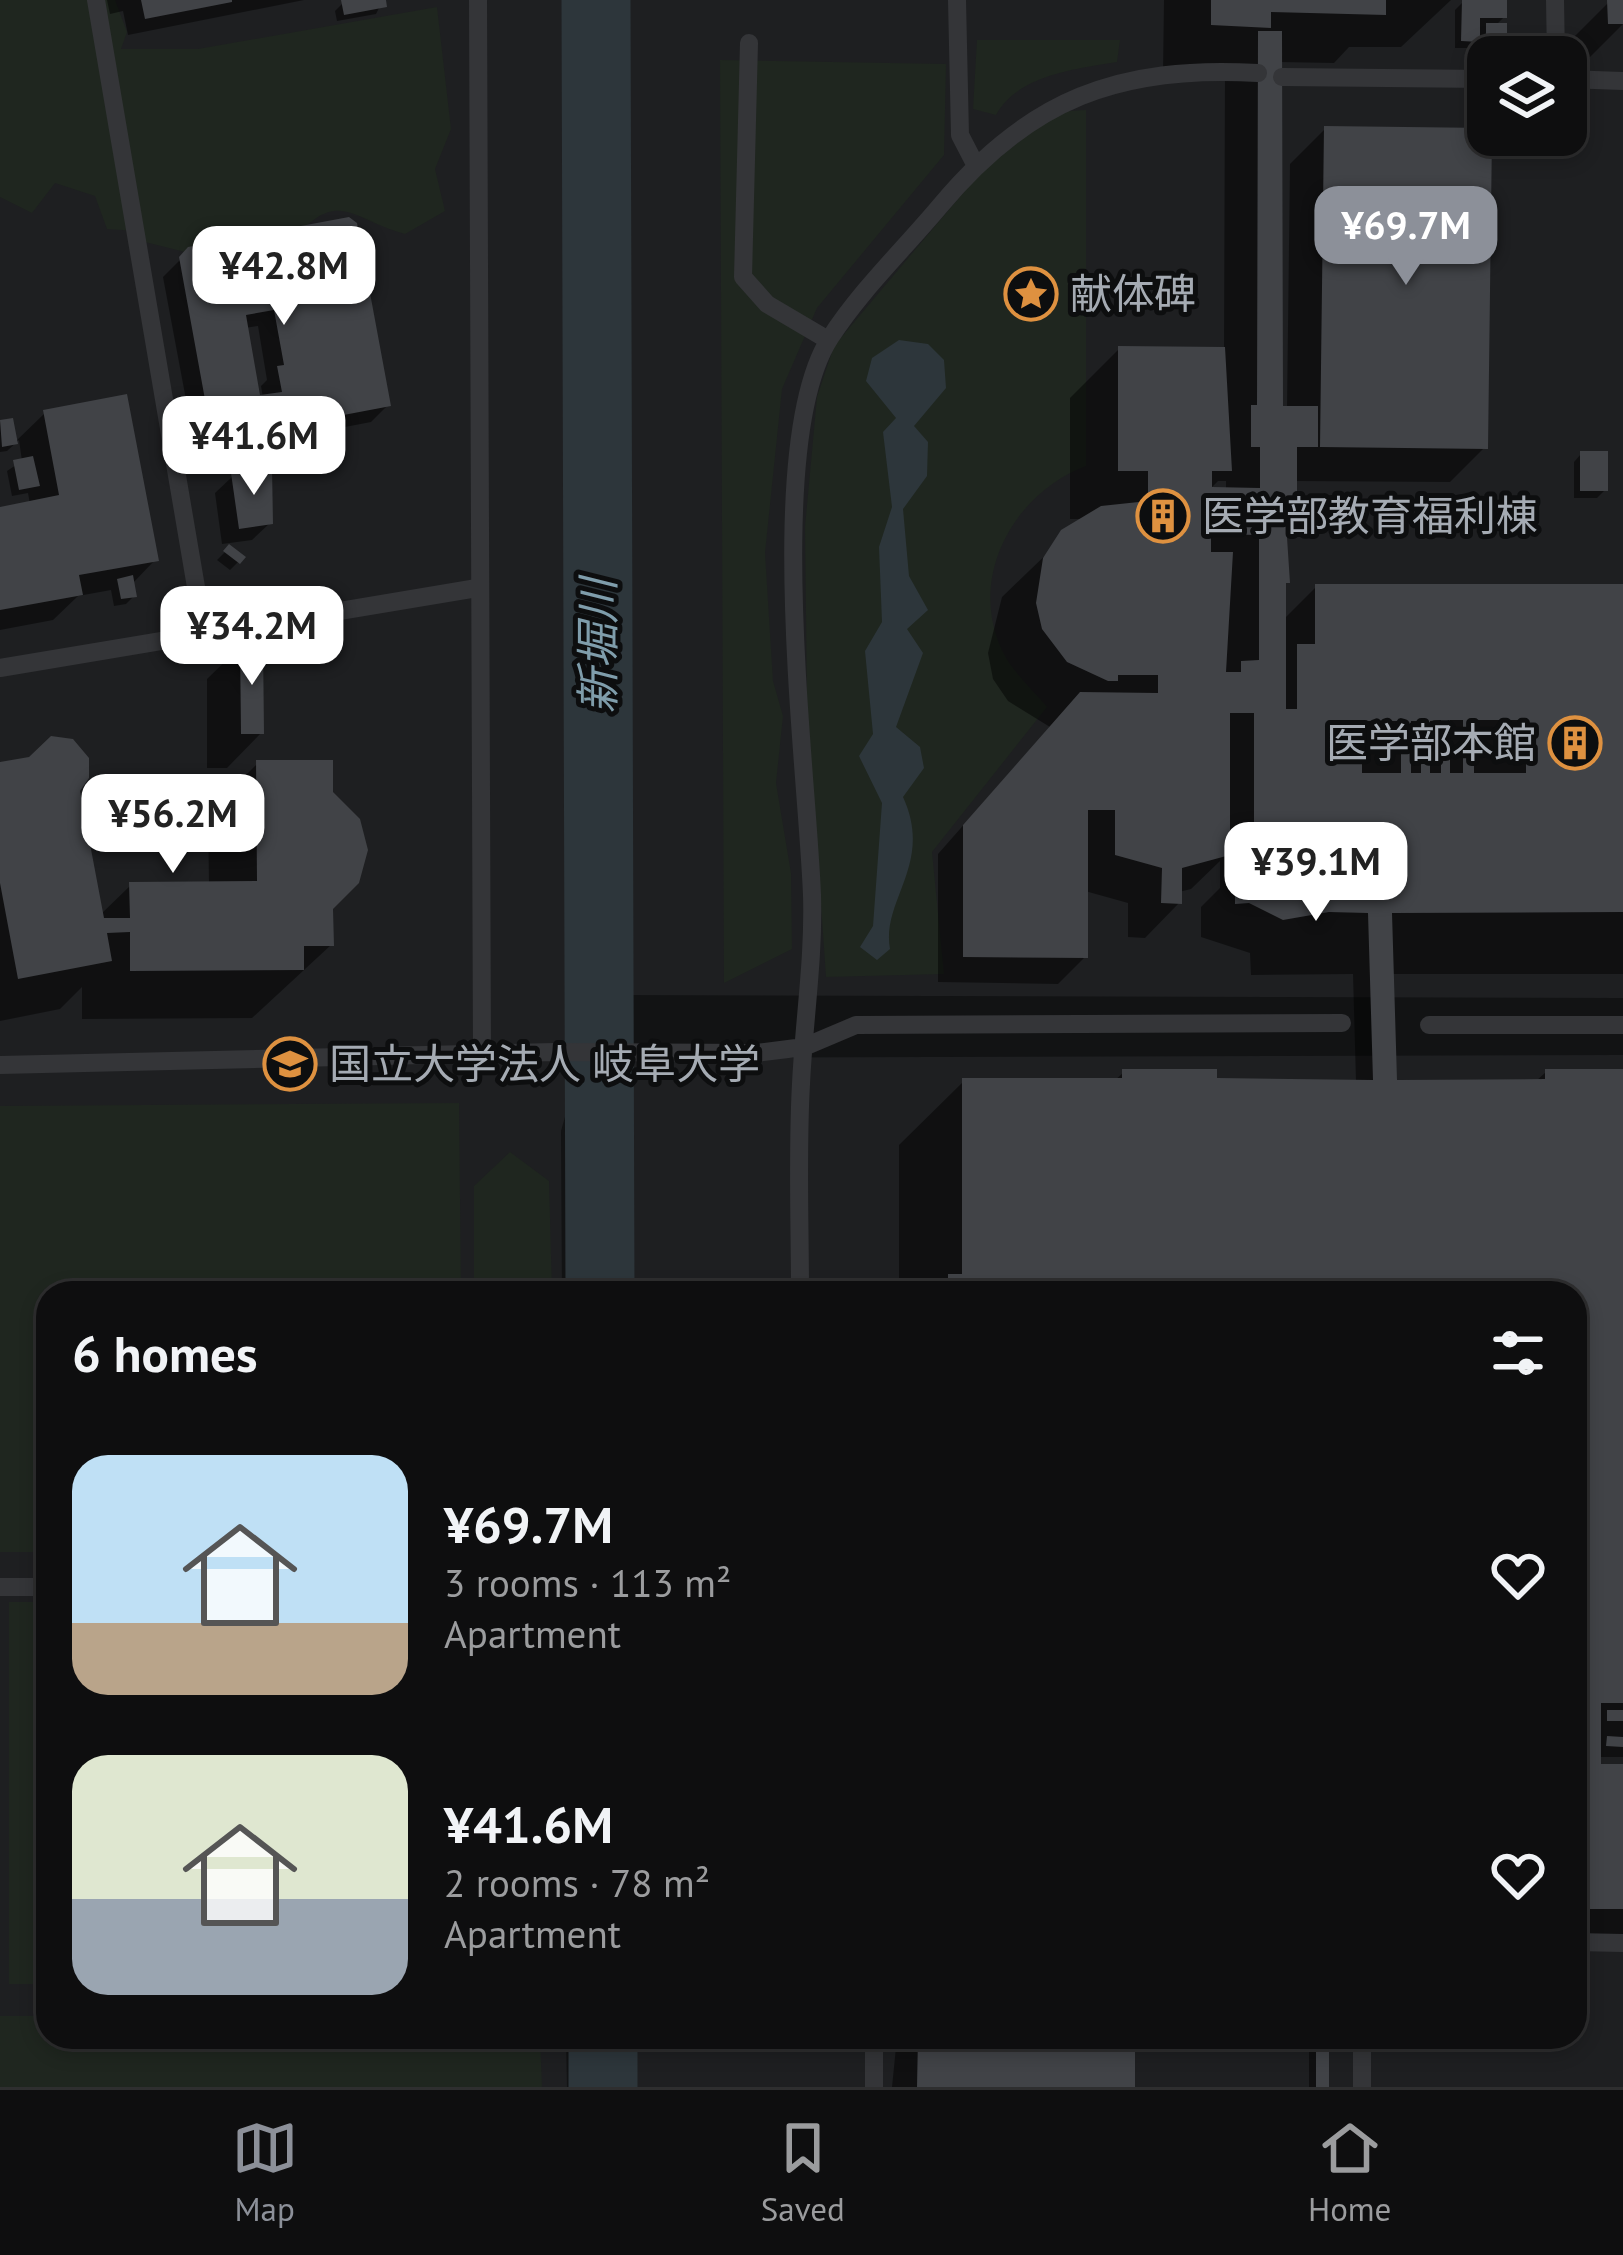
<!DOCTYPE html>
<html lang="en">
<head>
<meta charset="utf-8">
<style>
  body { margin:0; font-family:"PT Sans","Noto Sans JP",sans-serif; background:#1c1c1d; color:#f1f3f6; height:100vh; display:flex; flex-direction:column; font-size:45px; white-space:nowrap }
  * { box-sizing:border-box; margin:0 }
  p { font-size:39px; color:#9b9c9e }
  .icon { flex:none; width:66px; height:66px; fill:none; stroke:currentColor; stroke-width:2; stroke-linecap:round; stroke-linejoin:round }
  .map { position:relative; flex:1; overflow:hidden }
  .sheet { position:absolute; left:36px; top:1281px; width:1551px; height:768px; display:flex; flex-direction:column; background:#0e0e0f; border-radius:36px; box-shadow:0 6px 18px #0003,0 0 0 3px #2e2e2f }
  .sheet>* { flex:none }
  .controls { position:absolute; left:1467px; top:36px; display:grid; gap:24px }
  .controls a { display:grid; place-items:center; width:120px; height:120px; border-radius:24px; background:#0e0e0f; box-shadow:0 6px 18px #0003,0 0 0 3px #2e2e2f; font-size:60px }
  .price { position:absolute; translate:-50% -102px; padding:0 27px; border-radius:24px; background:#fff; color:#222; font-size:39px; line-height:78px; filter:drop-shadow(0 3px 6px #0008) }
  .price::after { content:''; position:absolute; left:50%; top:72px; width:36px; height:27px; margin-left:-18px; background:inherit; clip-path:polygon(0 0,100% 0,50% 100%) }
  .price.on { background:#8c9099; color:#fff }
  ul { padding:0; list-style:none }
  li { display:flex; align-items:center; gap:36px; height:300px; padding:0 36px }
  li span { display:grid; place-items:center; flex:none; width:336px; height:240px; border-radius:36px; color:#555 }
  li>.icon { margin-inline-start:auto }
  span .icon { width:144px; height:144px; fill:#fffc; stroke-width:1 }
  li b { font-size:51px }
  h2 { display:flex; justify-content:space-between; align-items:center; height:144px; padding:0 36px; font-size:51px }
  .tabs { display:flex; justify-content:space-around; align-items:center; height:168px; border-top:3px solid #2e2e2f; background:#0e0e0f; font-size:33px; color:#9b9c9e }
  .tabs a { display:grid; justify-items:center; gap:6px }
  .tabs .on { color:#8c9099 }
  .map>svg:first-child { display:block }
  .built { fill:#1e1f21; fill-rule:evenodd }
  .green { fill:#1f261f }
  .water { fill:#2d363b }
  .shadow { fill:#0007; fill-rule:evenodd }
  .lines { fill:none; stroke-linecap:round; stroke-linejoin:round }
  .river { stroke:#2d363b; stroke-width:69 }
  .building { fill:#414347; fill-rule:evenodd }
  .service { stroke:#343538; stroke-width:18 }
  .labels { text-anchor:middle; stroke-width:10; stroke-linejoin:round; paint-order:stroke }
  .poi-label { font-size:42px; fill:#a5abb3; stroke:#0d0e0f; text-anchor:start }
  .water-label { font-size:45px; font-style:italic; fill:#7f9dab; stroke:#0d0e0f }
</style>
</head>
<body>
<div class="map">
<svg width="1623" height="2087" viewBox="0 0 1623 2087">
  <rect width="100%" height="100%" fill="#121314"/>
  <path class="built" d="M0,0H1623V998L600,995L561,1131L562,1293H48V2037H566L567,2087H0ZM1488,57H1566V135H1488Z
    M1623,1055V2087H635L634,2037H1575V1293H627L625,1058Z"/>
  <path class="green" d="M0,0H115L127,32L121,49H198L437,7L451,129L435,169L445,211L405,234C353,220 340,189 297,235L247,234L197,255L137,240L138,231L107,229L95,196L55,183L32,213L0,197Z
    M977,40H1120L1117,62C1075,69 1018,75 996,115L973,109Z
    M720,60L946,64L944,155L817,308L782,389L765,553L773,681L783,716L776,783L791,873L792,949L724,983Z
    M1086,110V466C1012,494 965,581 1005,656C1015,674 1034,691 1047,707L932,852L944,974L826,977L807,701L805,527L817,397L834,346L979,174L1055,112Z
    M459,1103L461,1293H48V1552H0V1106Z
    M510,1152L549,1181L552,1293H474V1186Z
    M9,1602H48V1984H9Z
    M0,2016H48V2037H540L542,2087H0Z"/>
  <path class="water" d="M899,340L928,344L944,360L946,388L914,426L928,442L927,476L903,509L909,576L928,610L907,629L923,653L896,727L920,747L924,768L903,797C934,864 881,900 890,949L877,960L860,947L873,926L882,803L859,756L873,734L865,651L882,622L879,547L892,507L883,432L896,418L866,381L872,358Z"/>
  <path class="shadow" d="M107,0H304L128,35L123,11L110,14Z
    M383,0L376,14L337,21L335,11L343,3Z
    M1164,0H1451L1401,47H1349L1334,63L1279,62L1280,409H1287L1290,164L1325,129L1485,447L1450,482L1294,481V506L1283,517V620L1316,587H1623V974H1391L1395,1081H1536L1546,1072H1623V1757H1598V1766L1623,1767V1943L1575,1942V1293H899V1145L964,1081H1114L1124,1072L1209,1081H1356L1353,974L1251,975L1250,953L1201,937V907L1220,888V861L1191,889L1179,892V903L1145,938L1128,937V903L1085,891V957L1058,984L938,982V854L1050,727L1008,701L993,679L988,653L1002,597L1083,519H1070V398L1119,349L1224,350L1225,70L1163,73ZM1218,481H1226V492L1206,493Z
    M1463,2L1504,17L1495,26L1504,39L1496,47L1479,48V38L1469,48H1455V10Z
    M1609,2H1623V24L1590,57L1574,58V37Z
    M349,220L388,405L371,422L190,457L184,427L190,421L163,277L190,250ZM258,326L267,380L261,386L263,398L257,399L245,328Z
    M45,413L155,560L132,584L134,596L126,604L114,606L111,590L78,596L53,620L0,630V510L30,504L28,493L12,496L7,471L22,461L19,440L7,451L0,452V422L10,421L15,442Z
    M1581,454L1605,490L1597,498H1574V462Z
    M233,476L270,523L252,540L222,544L215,493Z
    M229,548L242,558L230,570L217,560Z
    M242,645L261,733L227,768H207V679Z
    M58,739L77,791L100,915L131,885L209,884L208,813L258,763L330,793L331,945L252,1018L82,1019V987L60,1009L0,1021V765L26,760Z
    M897,2037H1132V2087H892Z
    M1309,2037H1326V2087H1309Z"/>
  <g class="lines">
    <path class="river" d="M596,0L600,1293
      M603,2037V2087"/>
  </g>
  <path class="building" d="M141,0H232V2L145,19Z
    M341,0H386L387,7L344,15Z
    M1211,0H1386V15L1271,12V28L1211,25Z
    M1462,0H1507V18H1480V42L1461,41Z
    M1607,0H1623V24H1608Z
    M1486,23H1507V40L1486,41Z
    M1258,31H1282L1283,406H1318V447H1297V507H1285L1290,583H1286V709H1297V644H1315V584H1623V912L1392,913L1397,1080L1545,1079V1069H1623V1703H1601V1764H1623V1909H1575V1764H1583V1703H1575V1293H948V1274H962V1078H1122V1069H1217V1078L1373,1080L1368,913L1329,912L1283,920L1249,903L1235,904V869H1254V713H1230V855L1182,868V904L1161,903L1162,868L1115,855V810H1088V958L963,957V825L1080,692L1158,693V675H1118V681H1108L1067,662L1042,629L1036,603L1043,558L1061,530L1101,506L1148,501V471H1118V346L1225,347L1232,471H1212V487L1260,488V447H1251V405H1257ZM1211,534L1259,535V660L1241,661V672H1226L1233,552H1211ZM1441,720V773H1430V721ZM1450,720H1463V773H1450ZM1474,720H1526V773H1474ZM1362,721H1401V773H1362ZM1411,721H1421V773H1411Z
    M1324,126L1488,128L1492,135L1488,449L1320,447Z
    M349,217L357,223L391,406L206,441L200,406L206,405L179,257L188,247ZM274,310L284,365L277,366L282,392L260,395L246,315Z
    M127,394L159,561L79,575L83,595L0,610V507L59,495L43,410Z
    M13,418L18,444L2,447L0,420Z
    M1580,451H1608V491H1580Z
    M33,456L40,486L19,490L13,460Z
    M272,468L273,524L239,529L231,473Z
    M229,544L246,557L240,564L223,551Z
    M133,575L137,597L121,599L117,579Z
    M240,642H263L264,734H241Z
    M51,736L73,739L89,758V778L80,791L104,918H130L129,882L257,881L256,760H333V792L360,819L368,850L359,883L333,909L334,946H304V970L130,971V932L107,933L112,961L18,979L0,883V762L29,757Z
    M1607,1710H1623V1721H1607Z
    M1607,1736L1623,1737V1747L1606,1746Z
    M918,2037H1135V2087H917Z
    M1316,2037H1329V2087H1316Z"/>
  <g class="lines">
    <path class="service" d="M96,0L204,634
      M478,0L482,1054
      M957,0L960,135L975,164
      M1555,0L1556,57
      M749,43L743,277L767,304L828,340
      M1282,77L1488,79
      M1566,79L1623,81
      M0,668L477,588
      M1429,1025H1623
      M0,1065L556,1052L756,1053L804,1047L856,1025L1342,1023
      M800,1293C800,1224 797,1154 801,1084C804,1020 814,959 812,895C807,766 763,442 830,338C860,291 904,249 940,206C1029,99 1119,65 1258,73
      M0,1587H48
      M1575,1942L1623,1943
      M874,2087V2037
      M1362,2087V2037"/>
  </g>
  <defs>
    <g id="sight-ring" transform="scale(2.7)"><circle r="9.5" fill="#0d0e0f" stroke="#de9140" stroke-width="1.5"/><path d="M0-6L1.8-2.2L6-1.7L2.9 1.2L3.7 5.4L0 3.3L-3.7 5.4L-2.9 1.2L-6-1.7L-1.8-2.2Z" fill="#de9140"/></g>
    <g id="building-ring" transform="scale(2.7)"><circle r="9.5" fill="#0d0e0f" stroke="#de9140" stroke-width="1.5"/><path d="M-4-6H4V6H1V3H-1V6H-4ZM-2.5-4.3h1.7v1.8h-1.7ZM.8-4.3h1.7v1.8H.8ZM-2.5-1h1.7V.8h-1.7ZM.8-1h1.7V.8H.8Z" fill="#de9140"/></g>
    <g id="university-ring" transform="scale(2.7)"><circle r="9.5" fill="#0d0e0f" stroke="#de9140" stroke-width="1.5"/><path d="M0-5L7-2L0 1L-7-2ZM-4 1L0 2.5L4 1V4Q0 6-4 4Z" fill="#de9140"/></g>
  </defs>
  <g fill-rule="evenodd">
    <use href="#sight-ring" x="1031" y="294"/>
    <use href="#building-ring" x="1163" y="516"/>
    <use href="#building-ring" x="1575" y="743"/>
    <use href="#university-ring" x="290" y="1064"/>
  </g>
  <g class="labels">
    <g class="poi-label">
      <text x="1070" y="309">献体碑</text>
      <text x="1202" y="531">医学部教育福利棟</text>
      <text x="1536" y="758" text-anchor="end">医学部本館</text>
      <text x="329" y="1079">国立大学法人 岐阜大学</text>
    </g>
    <g class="water-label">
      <text transform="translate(598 646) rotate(-90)" y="16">新堀川</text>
    </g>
  </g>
</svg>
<div class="controls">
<a><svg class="icon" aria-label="layers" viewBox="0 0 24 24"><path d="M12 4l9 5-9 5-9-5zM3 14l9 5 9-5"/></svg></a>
</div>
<b class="price on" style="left:1406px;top:288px">¥69.7M</b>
<b class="price" style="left:284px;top:328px">¥42.8M</b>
<b class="price" style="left:254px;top:498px">¥41.6M</b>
<b class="price" style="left:252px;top:688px">¥34.2M</b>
<b class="price" style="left:173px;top:876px">¥56.2M</b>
<b class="price" style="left:1316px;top:924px">¥39.1M</b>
<section class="sheet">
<h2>6 homes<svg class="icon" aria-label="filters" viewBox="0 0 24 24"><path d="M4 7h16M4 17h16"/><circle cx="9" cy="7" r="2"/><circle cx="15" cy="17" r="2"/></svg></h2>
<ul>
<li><span style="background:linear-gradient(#bfe0f5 70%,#b9a48a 0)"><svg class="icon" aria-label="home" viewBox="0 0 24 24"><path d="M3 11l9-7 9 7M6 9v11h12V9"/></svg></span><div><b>¥69.7M</b><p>3 rooms · 113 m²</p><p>Apartment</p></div><svg class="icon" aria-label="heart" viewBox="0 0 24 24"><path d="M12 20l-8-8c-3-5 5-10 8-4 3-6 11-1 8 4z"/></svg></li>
<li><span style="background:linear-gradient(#dfe7d0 60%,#9aa5b1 0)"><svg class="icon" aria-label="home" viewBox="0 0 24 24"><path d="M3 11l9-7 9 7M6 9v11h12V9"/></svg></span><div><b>¥41.6M</b><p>2 rooms · 78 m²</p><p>Apartment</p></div><svg class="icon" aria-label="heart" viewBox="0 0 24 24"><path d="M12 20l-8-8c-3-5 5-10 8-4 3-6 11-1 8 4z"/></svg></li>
</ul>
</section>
</div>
<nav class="tabs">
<a class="on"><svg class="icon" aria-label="map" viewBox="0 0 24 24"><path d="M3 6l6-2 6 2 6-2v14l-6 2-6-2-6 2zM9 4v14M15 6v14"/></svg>Map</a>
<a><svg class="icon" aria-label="saved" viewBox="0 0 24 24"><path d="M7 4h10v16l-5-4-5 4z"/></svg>Saved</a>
<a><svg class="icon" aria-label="home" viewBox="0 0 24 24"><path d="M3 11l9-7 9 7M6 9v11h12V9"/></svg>Home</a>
</nav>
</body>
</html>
